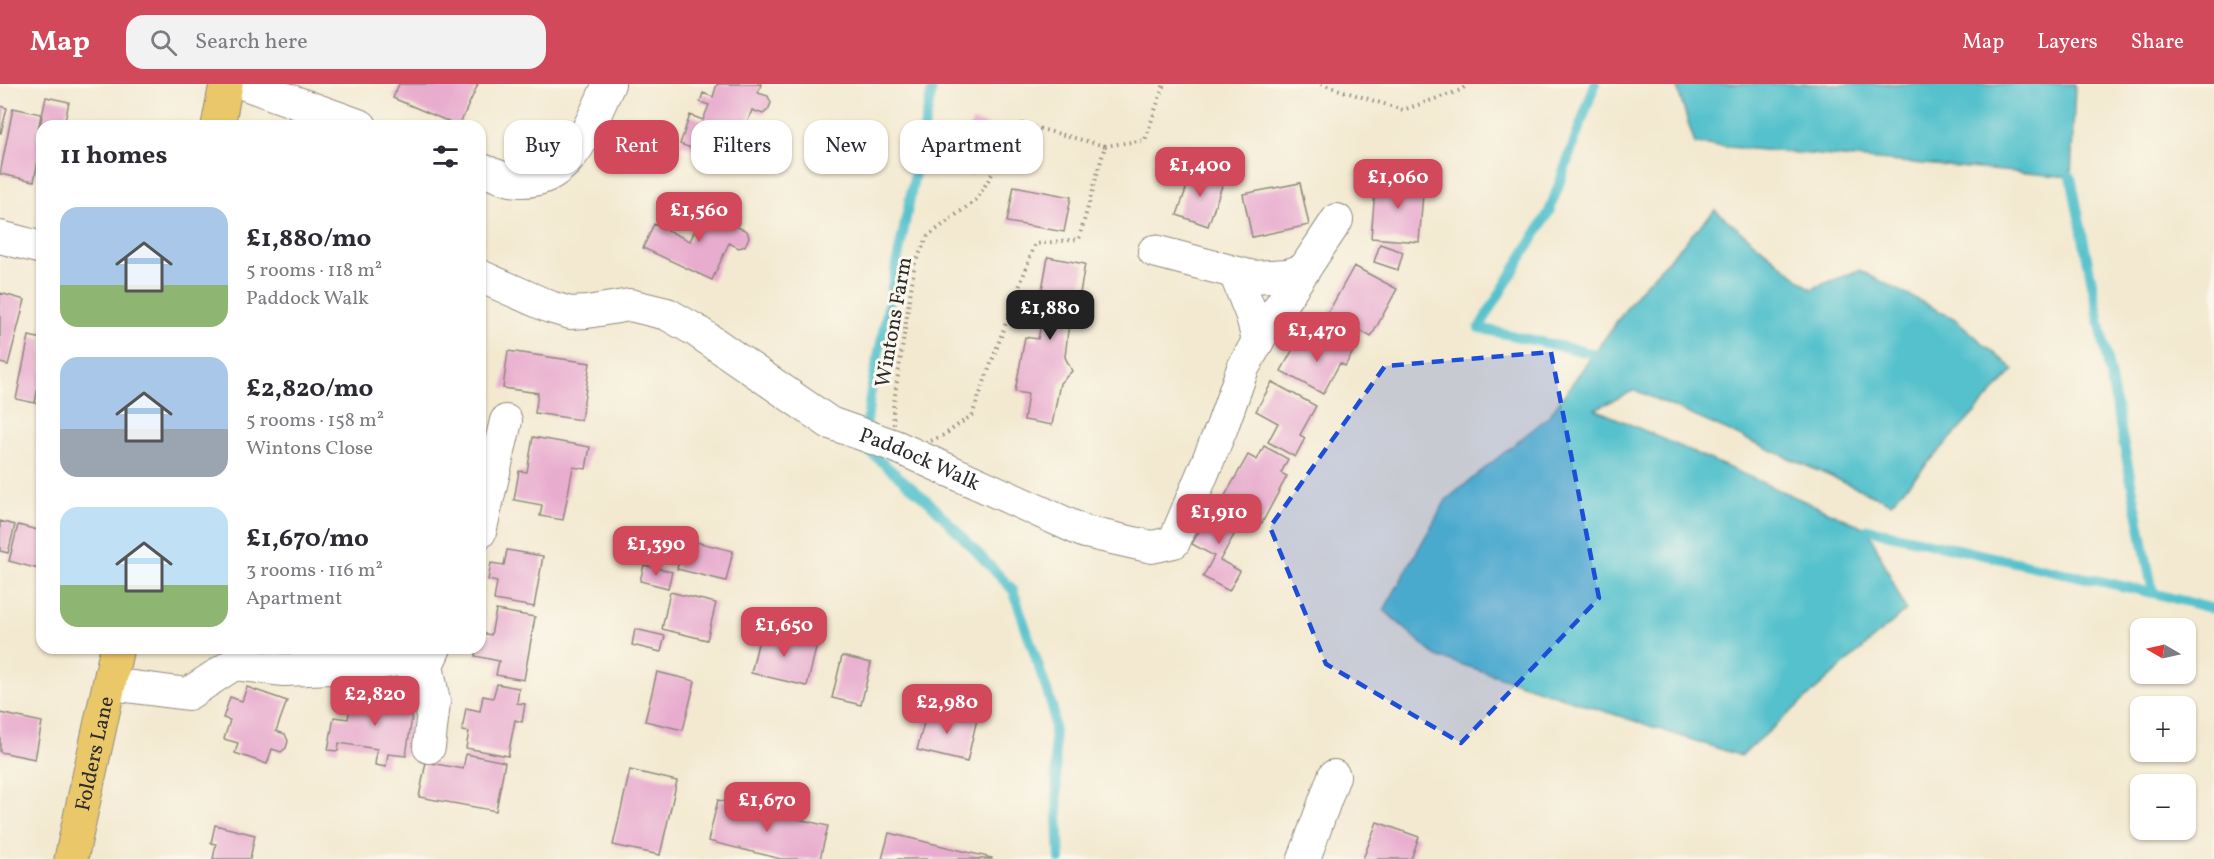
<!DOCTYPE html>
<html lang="en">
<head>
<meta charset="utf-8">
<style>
  body { margin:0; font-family:Vollkorn,serif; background:#f2f2f3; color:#2b2b33; height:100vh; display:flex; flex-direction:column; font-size:22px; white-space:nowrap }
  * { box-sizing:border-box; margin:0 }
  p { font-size:20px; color:#7c7c81 }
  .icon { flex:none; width:33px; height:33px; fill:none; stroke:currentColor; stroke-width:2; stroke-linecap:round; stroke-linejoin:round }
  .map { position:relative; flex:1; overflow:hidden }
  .panel { position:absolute; left:36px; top:36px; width:450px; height:534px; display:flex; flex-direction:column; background:#fff; border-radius:18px; box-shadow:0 2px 4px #0004 }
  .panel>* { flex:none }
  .top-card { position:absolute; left:504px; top:36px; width:570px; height:54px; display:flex; gap:12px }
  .needle { width:39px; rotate:279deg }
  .controls { position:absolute; left:2130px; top:534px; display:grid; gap:12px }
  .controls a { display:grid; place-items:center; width:66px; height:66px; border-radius:12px; background:#fff; box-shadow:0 2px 4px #0004; font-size:30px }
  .price { position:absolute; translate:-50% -51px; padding:0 14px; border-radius:12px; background:#d1495b; color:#fff; font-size:20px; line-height:39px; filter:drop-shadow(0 2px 3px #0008) }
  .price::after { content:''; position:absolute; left:50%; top:36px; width:18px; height:14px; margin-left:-9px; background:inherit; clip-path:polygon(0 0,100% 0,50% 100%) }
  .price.active { background:#222; color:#fff }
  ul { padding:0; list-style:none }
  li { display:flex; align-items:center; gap:18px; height:150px; padding:0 24px }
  li span { display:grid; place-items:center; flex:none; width:168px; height:120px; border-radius:18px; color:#555 }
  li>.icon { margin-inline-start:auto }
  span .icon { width:72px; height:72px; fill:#fffc; stroke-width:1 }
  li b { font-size:26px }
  h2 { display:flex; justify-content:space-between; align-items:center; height:72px; padding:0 24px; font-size:26px }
  .tag { padding:0 21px; border-radius:18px; background:#fff; box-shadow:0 2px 4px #0004; font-size:21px; line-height:54px }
  .tag.active { background:#d1495b; color:#fff }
  header { display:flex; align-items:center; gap:36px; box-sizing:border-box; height:84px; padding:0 30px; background:#d1495b; color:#fff }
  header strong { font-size:28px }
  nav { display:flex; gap:33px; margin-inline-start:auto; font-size:21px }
  .search { width:420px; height:54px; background:#f2f2f3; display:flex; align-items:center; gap:15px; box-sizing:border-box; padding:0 21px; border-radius:18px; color:#7c7c81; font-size:22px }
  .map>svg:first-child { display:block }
  .water { fill:#54c1cc; stroke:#40767c; stroke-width:1.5 }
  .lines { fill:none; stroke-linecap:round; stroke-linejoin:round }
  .stream { stroke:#54c1cc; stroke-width:10 }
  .building { fill:#e8acce }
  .minor-casing { stroke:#8f8a7e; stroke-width:34 }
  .major-casing { stroke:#8f8a7e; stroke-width:35 }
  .path { stroke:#8f8a7e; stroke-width:4; stroke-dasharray:1.5 4.5; stroke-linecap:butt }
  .minor { stroke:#fff; stroke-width:32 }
  .major { stroke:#eac769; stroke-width:33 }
  .marked { fill:#1d4ed8; fill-opacity:0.2; stroke:#1d4ed8; stroke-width:4.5; stroke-dasharray:12 8; stroke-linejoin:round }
  .labels { text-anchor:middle; stroke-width:6; stroke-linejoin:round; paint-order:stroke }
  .street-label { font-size:21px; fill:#2b2b2b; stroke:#fbf7ec }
</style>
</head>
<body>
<header>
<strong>Map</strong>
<div class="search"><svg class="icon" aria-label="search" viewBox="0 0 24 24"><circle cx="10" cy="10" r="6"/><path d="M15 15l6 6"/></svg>Search here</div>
<nav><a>Map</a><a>Layers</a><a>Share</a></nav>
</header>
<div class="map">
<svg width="2214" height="775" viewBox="0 0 2214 775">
  <rect width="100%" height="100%" fill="#fbf7ec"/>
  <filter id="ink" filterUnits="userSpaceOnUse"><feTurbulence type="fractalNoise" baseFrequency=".0167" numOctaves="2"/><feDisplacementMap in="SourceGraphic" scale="12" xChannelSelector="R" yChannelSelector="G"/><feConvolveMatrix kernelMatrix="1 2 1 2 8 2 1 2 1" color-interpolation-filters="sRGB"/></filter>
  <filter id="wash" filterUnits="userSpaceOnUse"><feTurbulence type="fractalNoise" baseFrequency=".008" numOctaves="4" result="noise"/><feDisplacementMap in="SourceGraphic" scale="24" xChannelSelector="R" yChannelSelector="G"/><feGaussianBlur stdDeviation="1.35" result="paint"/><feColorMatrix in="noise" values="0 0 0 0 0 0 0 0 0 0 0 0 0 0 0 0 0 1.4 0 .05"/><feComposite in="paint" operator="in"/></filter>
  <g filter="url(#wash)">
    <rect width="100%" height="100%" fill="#f3e9d0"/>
    <path class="water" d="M1676,0H2075L2071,93L1695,60Z
      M1715,126L1811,205L1859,186L1955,235L2014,286L1891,419L1635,306L1595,325L1868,445L1906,526L1741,672L1436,572L1384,526L1446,416L1548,333L1639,207Z"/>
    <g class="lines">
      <path class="stream" d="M2071,93L2153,509
        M1595,270L1479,244L1549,128L1595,0
        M866,347L870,312L933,0
        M864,363L930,419L1013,506L1053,625L1060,775
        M1868,445L2153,509L2214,525"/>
    </g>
    <g id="blocks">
      <path class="building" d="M399,0H478L459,42L393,14Z
        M717,0H761L758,9L768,12L771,19L768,26L763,30L752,26L732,79L680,60L690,31L703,36L709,21L700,18L703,9L713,13Z
        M46,13L69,18L64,42H40Z
        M0,22L7,24L1,49H0Z
        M13,24L41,30L37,53L42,54V59L34,97L0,90Z
        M972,37L989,41L976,87L959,82Z
        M1193,85L1224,96L1208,142L1177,131Z
        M1376,94L1424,98L1419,158L1371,154Z
        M1300,99L1309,141L1252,153L1243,110Z
        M1014,102L1071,113L1064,148L1007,138Z
        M706,122L739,138L737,143L747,147L749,153L745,162L739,164L729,159L712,196L643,164L654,140L690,157Z
        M1380,160L1403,168L1398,186L1374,178Z
        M1048,173L1085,180L1076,233L1070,230L1065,273L1072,287L1060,299L1052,341L1024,336L1028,310L1015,308L1025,253L1038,255L1044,228L1038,227Z
        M1354,182L1397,205L1371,253L1361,247L1355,258L1330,245L1336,234L1328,229Z
        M0,209L25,216L8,281L0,279Z
        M29,252L42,255V304L38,303L35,319L16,315Z
        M1330,252L1354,266L1345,282L1340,279L1323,310L1281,287L1298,256L1321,269Z
        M508,267L590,279L581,336L535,329L538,309L503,304Z
        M1272,298L1316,322L1300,351L1305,354L1295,373L1268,358L1278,339L1256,327Z
        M533,353L590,363L586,385L573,383L563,436L540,432L542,421L514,416L519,387L527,388Z
        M1264,362L1288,375L1281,389L1287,392L1262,439L1222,417L1248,371L1257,376Z
        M1214,419L1243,435L1220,476L1240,487L1229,507L1203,493L1214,472L1192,460Z
        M0,437L15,441L8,469L0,467Z
        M18,441L42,447V486L9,477Z
        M684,455L733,467L726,497L677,485Z
        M507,466L543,472L534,523L494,516L497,498L488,496L491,479L504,481Z
        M644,481L672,488L668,504L640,497Z
        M670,508L716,519L707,556L662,545Z
        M496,526L535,533L524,596L496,591L499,577L475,572L476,564H480V549L491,551Z
        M635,545L665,552L661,568L632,561Z
        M761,547L817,560L807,602L751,589Z
        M842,572L871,579L861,621L832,614Z
        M657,588L695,597L683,646L645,637Z
        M497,600L519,604L517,619L525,620L522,638L515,636L508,672L466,664L469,648L462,647L466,624L480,627L483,612L493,614Z
        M247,603L287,617L276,647L285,650L288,657L286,664L281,668L272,665L267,680L235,669L238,659L224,655L230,636L223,634L230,613L242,617Z
        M352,611L414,620L406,672L388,670L386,683L375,681L377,665L339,659L338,667L328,666L334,633L348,635Z
        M928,623L977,635L967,678L917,666Z
        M0,629L42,638L35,675L0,668Z
        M466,670L505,678L496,727L419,713L426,678L463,685Z
        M630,686L677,697L660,771L613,761Z
        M718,716L828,742L820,775H781L708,757Z
        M1377,738L1419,753L1411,775H1363Z
        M215,741L255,751L250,775H213L216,760L211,759Z
        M889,749L992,774V775H882Z"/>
    </g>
  </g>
  <g filter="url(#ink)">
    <use href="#blocks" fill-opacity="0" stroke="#8f8a7e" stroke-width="1.5"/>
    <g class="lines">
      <g class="minor-casing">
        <g id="minor">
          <path d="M245,0L361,42"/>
          <path d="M480,85C490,89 501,94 511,96C569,106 589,42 609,0"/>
          <path d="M0,153L42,164"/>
          <path d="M1154,167L1253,193L1287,191L1304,186"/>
          <path d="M1235,189L1252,232L1258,257"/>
          <path id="s1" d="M480,192L550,223L570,229L587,228L630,221L667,230L695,246L830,339L895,362L1085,448L1152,463L1174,458L1222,343L1243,284L1264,246L1337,136"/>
          <path d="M480,448L506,337"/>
          <path d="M427,581L434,618L429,663"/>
          <path d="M110,600L188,610L234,580L284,586L356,583L398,576L427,581L435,564"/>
          <path d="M1304,775L1334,692"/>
        </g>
      </g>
      <g class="major-casing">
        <g id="major">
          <path d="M218,42L226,0"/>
          <path id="s2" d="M71,775L117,564"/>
        </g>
      </g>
      <path class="path" d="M1321,0L1403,26L1461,6L1468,0
        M1022,40L1105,62L1079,155L1035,160L972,331L944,351L919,362H895L893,324L915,179L928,152L977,115Z
        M1105,62L1145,56L1164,0"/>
      <use href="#minor" class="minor"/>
      <use href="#major" class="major"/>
    </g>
  </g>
  <path class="marked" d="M1551,268L1599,514L1461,659L1326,580L1270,443L1385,282Z"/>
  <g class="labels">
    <g class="street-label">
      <text transform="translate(893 238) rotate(-80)" y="7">Wintons Farm</text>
      <text dy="7" stroke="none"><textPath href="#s1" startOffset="489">Paddock Walk</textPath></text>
      <text dy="7" stroke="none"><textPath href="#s2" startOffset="108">Folders Lane</textPath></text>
    </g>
  </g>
</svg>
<div class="controls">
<a><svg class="needle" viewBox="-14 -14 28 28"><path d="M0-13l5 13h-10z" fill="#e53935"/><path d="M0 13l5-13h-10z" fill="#7c7c81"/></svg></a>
<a>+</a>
<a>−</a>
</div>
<b class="price" style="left:1200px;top:114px">£1,400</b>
<b class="price" style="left:1398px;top:126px">£1,060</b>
<b class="price" style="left:699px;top:159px">£1,560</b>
<b class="price active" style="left:1050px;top:257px">£1,880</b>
<b class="price" style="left:1317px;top:279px">£1,470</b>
<b class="price" style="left:1219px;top:461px">£1,910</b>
<b class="price" style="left:656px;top:493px">£1,390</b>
<b class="price" style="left:784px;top:574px">£1,650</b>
<b class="price" style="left:375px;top:643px">£2,820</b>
<b class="price" style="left:947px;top:651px">£2,980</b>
<b class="price" style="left:767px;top:749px">£1,670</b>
<div class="top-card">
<a class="tag">Buy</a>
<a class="tag active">Rent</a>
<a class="tag">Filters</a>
<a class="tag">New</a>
<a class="tag">Apartment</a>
</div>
<section class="panel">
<h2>11 homes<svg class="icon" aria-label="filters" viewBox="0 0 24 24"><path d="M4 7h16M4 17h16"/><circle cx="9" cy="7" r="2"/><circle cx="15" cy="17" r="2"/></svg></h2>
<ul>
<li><span style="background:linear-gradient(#a9c7e8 65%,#8fb573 0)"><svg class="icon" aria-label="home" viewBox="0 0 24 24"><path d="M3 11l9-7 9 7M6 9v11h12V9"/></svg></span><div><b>£1,880/mo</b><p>5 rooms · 118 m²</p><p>Paddock Walk</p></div></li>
<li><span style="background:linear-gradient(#a9c7e8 60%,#9aa5b1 0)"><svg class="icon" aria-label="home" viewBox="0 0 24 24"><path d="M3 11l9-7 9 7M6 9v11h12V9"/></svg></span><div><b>£2,820/mo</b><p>5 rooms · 158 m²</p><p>Wintons Close</p></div></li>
<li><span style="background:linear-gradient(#bfe0f5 65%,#8fb573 0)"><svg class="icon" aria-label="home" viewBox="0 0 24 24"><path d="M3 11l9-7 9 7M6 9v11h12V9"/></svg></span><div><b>£1,670/mo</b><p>3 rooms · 116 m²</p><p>Apartment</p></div></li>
</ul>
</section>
</div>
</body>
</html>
